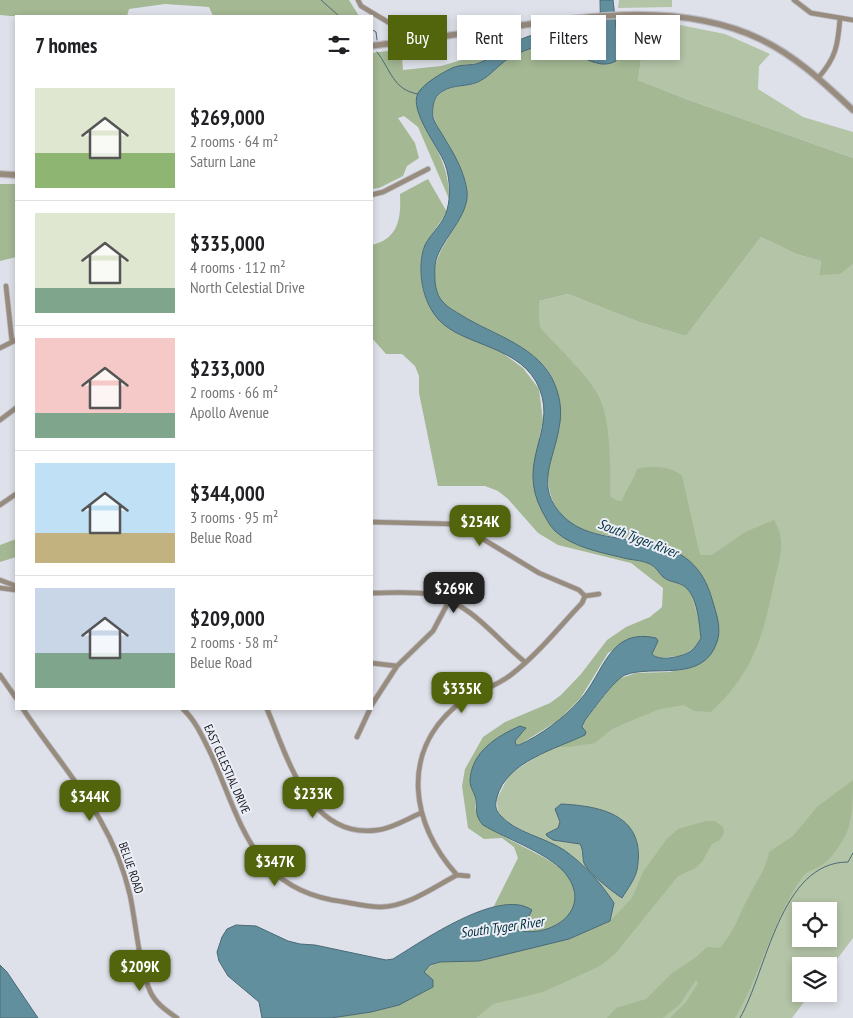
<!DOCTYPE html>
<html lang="en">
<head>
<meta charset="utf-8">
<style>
  body { margin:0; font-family:"PT Sans Narrow",sans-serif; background:#f6f6f6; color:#202124; height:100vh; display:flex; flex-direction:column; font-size:19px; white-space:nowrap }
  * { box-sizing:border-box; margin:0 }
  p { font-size:16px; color:#757577 }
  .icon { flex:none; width:28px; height:28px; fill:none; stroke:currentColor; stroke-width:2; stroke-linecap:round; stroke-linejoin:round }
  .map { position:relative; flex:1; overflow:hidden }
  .panel { position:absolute; left:15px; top:15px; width:358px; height:695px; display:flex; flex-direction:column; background:#fff; border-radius:0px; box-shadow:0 2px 8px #0003 }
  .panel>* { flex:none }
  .banner { position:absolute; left:388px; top:15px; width:390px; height:45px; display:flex; gap:10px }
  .buttons { position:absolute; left:792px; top:902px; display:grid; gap:10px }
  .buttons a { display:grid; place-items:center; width:45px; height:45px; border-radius:0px; background:#fff; box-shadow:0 2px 8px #0003; font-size:25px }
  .price { position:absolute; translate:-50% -42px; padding:0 11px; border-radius:10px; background:#52640c; color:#fff; font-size:16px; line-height:32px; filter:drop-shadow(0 1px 2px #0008) }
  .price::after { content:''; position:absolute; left:50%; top:30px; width:15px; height:11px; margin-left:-8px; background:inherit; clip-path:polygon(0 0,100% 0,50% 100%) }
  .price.selected { background:#222; color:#fff }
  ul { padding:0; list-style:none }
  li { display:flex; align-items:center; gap:15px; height:125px; padding:0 20px }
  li+li { border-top:1px solid #e0e0e0 }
  li span { display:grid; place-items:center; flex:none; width:140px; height:100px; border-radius:0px; color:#555 }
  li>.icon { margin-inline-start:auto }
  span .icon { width:60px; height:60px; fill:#fffc; stroke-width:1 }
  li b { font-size:21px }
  h2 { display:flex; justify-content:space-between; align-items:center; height:60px; padding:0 20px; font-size:21px }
  .tag { padding:0 18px; border-radius:0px; background:#fff; box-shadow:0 2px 8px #0003; font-size:18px; line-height:45px }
  .tag.selected { background:#52640c; color:#fff }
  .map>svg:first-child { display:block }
  .green { fill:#b4c4a7; fill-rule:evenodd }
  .forest { fill:#a4b894 }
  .water { fill:#618f9e; stroke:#4a6a76 }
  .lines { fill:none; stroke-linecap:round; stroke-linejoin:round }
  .stream { stroke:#4a6a76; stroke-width:1 }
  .minor-casing { stroke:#bbbcc4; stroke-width:6 }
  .tertiary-casing { stroke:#bbbcc4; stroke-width:8 }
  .minor { stroke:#988c7e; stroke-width:4.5 }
  .tertiary { stroke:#988c7e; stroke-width:5.5 }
  .labels { text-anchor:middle; stroke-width:4; stroke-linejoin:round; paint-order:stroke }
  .street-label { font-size:12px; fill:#151518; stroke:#eceef7 }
  .water-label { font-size:14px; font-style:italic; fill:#012f3b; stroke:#eceef7 }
</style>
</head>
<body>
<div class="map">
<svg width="853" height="1018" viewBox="0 0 853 1018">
  <rect width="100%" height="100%" fill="#dfe1ea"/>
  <path class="green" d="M619,0H672V7L618,8Z
    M643,21L680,25L725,34L770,54L759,66L758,89L803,117L853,132V158L686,99L638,80L644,40Z
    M761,237L796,254L821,261L819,275L853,264V938L829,970V966H801V994H810L792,1018H331L571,856C548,839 519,833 498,814L497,799L509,775L540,754L712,652L627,538L611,497L607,434L601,401L575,365L540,327L539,301L568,294L639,322L686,336ZM801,911H829V939H801Z"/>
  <path class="forest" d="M0,0H349L359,16H213L209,7L165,4L129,9L127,16H11L0,15Z
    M643,21L644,40L638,80L686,99L853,158V264L840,274L819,275L821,261L796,254L761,237L686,336L639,322L568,294L539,301L540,327C556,345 593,380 601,401C611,426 610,470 611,497L616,500L622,501C626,489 634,480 637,469C651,465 672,466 682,476L700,555H712L745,532L774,520C787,541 779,561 774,583C763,637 753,673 711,712L694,711L684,705L660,709L635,719L612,729L595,743L569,747H555L580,738L585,720L618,679L636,673L669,672L684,669L718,623L658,544C633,537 605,538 581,529C552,517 545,488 549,460C551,454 555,448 556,442C557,431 557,393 554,383C546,351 487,331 461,315C453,310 444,306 439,298C417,258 467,230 467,192C468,167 432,130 433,110C433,105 434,99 438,96C448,85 461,87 474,84C484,81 492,72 499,65C509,57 529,48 542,46C561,43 580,56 597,64L619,53L615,24Z
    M412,48L402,57L403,70L441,66L482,54L489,57L482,62L460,66L416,103C427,139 450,159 449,199L418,127L404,116L398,118L415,143L419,158L407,166L403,176L379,188L371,189V53Z
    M428,179L447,212C440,224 431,233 425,246C414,272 424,308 446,325L500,351L523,368L539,389L543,421L539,438L547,521L621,557L649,563L664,578L684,586L690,592L699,622L701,638L697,645L690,651L679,656L658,658L652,654L656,644V638L637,636L608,653L580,699L559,720L519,745H516L515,741L525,730C496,745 460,753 475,795C477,800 474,805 476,810C483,836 547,851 567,875C597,913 544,942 511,928L516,922L528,918L529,908L502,906L493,908L518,858L514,847L502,838L484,839L468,828L462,786L465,769L483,737L505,722L550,703L561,695L581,674L607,640L626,627L650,617L662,607L663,588L631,563L558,545L538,533L508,499L498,491L485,486H438L419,393V376L415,366L402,354H386L371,337V245C399,239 401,218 400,194Z
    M0,184H16V257L0,261Z
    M16,539V557L0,562V545Z
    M853,780C853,796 853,817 847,832C842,843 832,858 822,865C817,869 809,870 805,874C801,878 797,885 794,890C770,930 759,977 735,1018H670L686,1002L698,983L696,980L680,1004L663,1018H607L616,1008L646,999L671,974L696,957L707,947L720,948C734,932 740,913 750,894C758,879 766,869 769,852L793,836L817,807Z
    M706,821H715L723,827L724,833L720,840L712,844L702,862L694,869L678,876L616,953L600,966L543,992L493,1004L476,1018H331L399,1005L433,981L424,975V970L440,962L479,961L569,939L610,921L632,898L643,872L666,840L678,829Z"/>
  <path class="water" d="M600,0H613L618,44L616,61C594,73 573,46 550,45C534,45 511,55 500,65C493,71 487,78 478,82C464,88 449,83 437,96C433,101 432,110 433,117C435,125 442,133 446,141C455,155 465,174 467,191C470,215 442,239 436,260C434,267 435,275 435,282C436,290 438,297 443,302C448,308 455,311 461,315C493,335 541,347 555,385C561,400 562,414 559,428C554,460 534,487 563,516C603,557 689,517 712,599C716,613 722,628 717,642C703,684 653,664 625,675C615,679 593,710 585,720L582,727L586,732L585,735C556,749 507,761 497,797C495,804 495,810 500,815C516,833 544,837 564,850C584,864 601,883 614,903L610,921L569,939L479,961L440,962L430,965L424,972L433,980V987L399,1005L371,1012L331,1018H262L259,1002L228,976L219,961L217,952L222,937L227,929L236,925L256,926L288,941L300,944L315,945L386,960L393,959C421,942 499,887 532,910L528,918L513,924L511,928C544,942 593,914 568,877C554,855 506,839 483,825C475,816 477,811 476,800C475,793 470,788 470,781C471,752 497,736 520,726L526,728L515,741L516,745H519C541,735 564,718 580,700C604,673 609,627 656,638L658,641L652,654C659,662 682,657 691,651C695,648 698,643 701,638C699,623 698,596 684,586C678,582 669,582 663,577C659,573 656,567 650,564C644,561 635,560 628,559C604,553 573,548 555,531C549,525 546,518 542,511C516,461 556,433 540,390C523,345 464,347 439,320C422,302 416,268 425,245C431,233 444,223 447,210C451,196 450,178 445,164C438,146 409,111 418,93C424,83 442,73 452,68C461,64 470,66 479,63C499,56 512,39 537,34C562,28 582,58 601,52Z
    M561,804C603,806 647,816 637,870C635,879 627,890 622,898C614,893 587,872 584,863C582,857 584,851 580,844L553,840L547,836L546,834L558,828L560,822L555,809Z
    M0,965L7,972L38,1018H0Z"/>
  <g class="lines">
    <path class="stream" d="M321,0L339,16
      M371,29L376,32L377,40
      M377,52C391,70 393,90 418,94
      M740,1018C767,971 780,862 848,862L853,853"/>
    <g class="minor-casing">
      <path id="minor" d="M358,0L361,6L403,31L406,41
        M794,0L811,13L853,20
        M818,78C836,58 838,45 840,18
        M371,195L383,192L428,169
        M6,286L12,342
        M0,348L16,340
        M0,420L16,408
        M0,505L16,494
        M371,522L453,524L463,527L539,573L579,590L585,596
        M0,580L16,586
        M0,588L16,590
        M371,593C391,593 413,591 433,595C471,603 496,639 525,662
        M585,596L599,594
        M371,663L397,666
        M0,675L16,698
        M371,706L397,666L433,631L449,601
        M23,709C65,772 112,817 130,895C136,923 139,966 150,991C155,1003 167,1011 177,1018
        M183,709C196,721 203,738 211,754C240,818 251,885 332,900C348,902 365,907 381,907C409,906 434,887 457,875
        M267,709C288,758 309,840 378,830C393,828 407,819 421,813
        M357,737L370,709
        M468,876L457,875C411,825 400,753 456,706C473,692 495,688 512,674C538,654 559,627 582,603L585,596"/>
    </g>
    <g class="tertiary-casing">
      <path id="tertiary" d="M371,46C413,40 454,35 495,29C582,17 678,0 760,39C796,56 824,83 853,110
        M0,174L16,175"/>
    </g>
    <use href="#minor" class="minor"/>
    <use href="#tertiary" class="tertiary"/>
  </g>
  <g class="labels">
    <g class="street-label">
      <text transform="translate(227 769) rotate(66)" y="4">EAST CELESTIAL DRIVE</text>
      <text transform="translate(131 868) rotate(71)" y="4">BELUE ROAD</text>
    </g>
    <g class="water-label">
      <text transform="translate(638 538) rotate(21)" y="5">South Tyger River</text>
      <text transform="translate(502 927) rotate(-8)" y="5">South Tyger River</text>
    </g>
  </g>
</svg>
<div class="buttons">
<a><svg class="icon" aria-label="locate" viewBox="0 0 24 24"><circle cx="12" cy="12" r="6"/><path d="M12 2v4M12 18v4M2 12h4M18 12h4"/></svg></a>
<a><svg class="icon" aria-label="layers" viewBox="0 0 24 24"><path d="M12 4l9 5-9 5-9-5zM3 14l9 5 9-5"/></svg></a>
</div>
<b class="price" style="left:480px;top:547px">$254K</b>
<b class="price selected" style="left:454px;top:614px">$269K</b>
<b class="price" style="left:462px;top:714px">$335K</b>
<b class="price" style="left:313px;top:819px">$233K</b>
<b class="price" style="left:90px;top:822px">$344K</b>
<b class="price" style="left:275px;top:887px">$347K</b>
<b class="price" style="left:140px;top:992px">$209K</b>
<div class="banner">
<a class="tag selected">Buy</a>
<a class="tag">Rent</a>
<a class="tag">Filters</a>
<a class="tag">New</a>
</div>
<section class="panel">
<h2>7 homes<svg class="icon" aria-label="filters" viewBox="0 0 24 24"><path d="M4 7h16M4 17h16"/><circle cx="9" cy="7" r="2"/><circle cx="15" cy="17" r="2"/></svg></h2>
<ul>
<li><span style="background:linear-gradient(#dfe7d0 65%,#8fb573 0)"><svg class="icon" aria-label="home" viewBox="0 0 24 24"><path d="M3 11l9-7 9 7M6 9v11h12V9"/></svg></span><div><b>$269,000</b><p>2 rooms · 64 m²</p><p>Saturn Lane</p></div></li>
<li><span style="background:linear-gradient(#dfe7d0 75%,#7fa58c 0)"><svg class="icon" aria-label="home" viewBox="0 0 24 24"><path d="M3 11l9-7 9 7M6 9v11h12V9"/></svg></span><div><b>$335,000</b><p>4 rooms · 112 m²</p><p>North Celestial Drive</p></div></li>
<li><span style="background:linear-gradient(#f6c9c9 75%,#7fa58c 0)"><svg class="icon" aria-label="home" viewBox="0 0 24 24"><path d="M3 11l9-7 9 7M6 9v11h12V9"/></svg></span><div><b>$233,000</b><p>2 rooms · 66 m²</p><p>Apollo Avenue</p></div></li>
<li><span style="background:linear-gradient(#bfe0f5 70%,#c2b280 0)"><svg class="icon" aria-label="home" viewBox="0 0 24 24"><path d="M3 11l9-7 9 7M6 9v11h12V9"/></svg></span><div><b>$344,000</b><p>3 rooms · 95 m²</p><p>Belue Road</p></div></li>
<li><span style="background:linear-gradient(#c9d6e8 65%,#7fa58c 0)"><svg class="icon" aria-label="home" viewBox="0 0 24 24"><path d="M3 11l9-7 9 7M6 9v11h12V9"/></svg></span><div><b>$209,000</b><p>2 rooms · 58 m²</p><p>Belue Road</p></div></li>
</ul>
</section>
</div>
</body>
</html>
